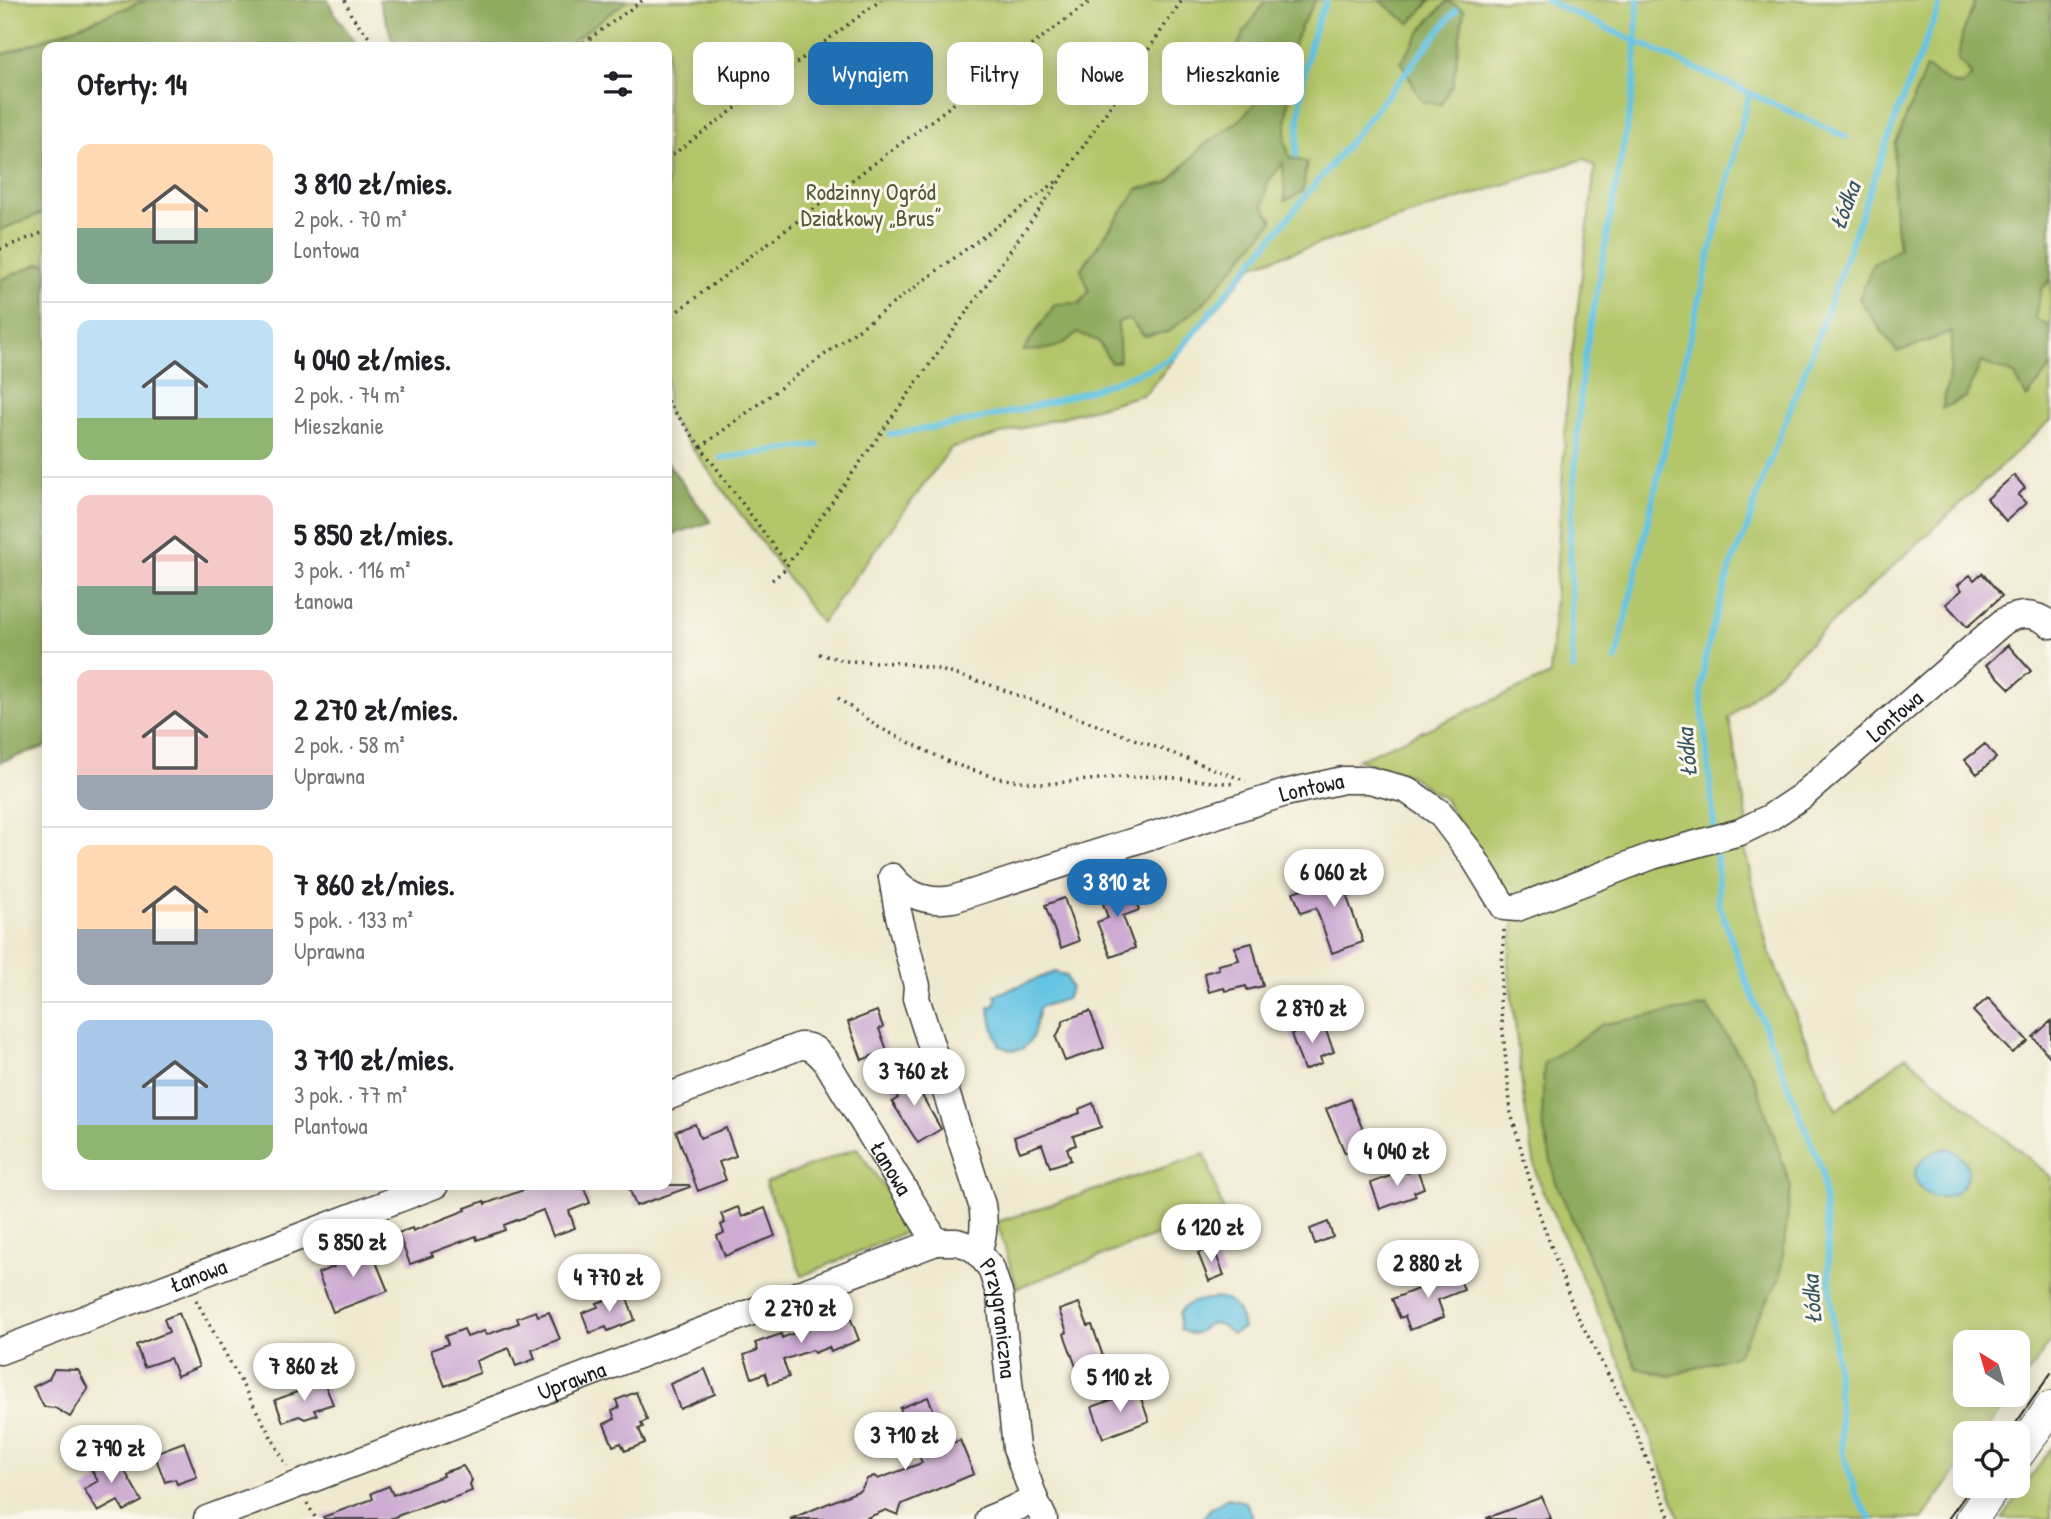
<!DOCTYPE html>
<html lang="pl">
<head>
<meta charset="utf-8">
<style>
  body { margin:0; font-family:"Patrick Hand",sans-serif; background:#f2f2f2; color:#202124; height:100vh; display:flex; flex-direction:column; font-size:26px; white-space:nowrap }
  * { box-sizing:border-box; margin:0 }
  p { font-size:23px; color:#757577 }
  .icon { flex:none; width:38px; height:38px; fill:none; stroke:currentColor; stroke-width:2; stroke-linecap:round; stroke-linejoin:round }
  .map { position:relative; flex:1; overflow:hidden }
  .side { position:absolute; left:42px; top:42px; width:630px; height:1148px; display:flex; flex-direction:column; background:#fff; border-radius:14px; box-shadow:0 4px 18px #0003 }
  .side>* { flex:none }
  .guide { position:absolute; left:693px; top:42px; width:665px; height:63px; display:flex; gap:14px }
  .needle { width:46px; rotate:323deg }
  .controls { position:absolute; left:1953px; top:1330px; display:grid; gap:14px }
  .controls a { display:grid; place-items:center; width:77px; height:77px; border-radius:14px; background:#fff; box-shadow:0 4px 18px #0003; font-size:35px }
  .price { position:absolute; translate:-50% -60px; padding:0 16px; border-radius:24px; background:#fff; color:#222; font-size:23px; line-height:46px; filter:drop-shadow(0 2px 4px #0008) }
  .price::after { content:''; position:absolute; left:50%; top:42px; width:21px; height:16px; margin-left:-10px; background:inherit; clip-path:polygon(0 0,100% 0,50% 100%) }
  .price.current { background:#1f6fb2; color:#fff }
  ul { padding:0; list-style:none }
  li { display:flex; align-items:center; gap:21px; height:175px; padding:0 35px }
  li+li { border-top:2px solid #e0e0e0 }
  li span { display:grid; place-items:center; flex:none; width:196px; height:140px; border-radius:14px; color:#555 }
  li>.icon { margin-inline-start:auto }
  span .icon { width:84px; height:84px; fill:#fffc; stroke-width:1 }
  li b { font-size:30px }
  h2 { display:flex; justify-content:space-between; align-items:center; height:84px; padding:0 35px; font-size:30px }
  .chip { padding:0 24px; border-radius:14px; background:#fff; box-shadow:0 4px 18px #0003; font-size:24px; line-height:63px }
  .chip.current { background:#1f6fb2; color:#fff }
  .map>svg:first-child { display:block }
  .green { fill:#b4c66a; stroke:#687143; stroke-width:2; fill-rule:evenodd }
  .forest { fill:#8fab5e; stroke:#56643d; stroke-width:2 }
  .water { fill:#65c4e3; stroke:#407080; stroke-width:2 }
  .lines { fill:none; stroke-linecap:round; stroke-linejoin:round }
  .stream { stroke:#65c4e3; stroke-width:6 }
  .building { fill:#cdabd3 }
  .minor-casing { stroke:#3c3b37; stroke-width:29 }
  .major-casing { stroke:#3c3b37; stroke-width:34 }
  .path { stroke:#3c3b37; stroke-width:3.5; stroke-dasharray:2 5; stroke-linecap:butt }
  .minor { stroke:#fff; stroke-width:26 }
  .major { stroke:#fff; stroke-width:32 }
  .tram { stroke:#1c1c1c; stroke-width:2 }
  .labels { text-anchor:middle; stroke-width:6; stroke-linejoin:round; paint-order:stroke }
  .park-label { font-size:23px; fill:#515837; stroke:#fbf7ec }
  .street-label { font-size:23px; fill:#1c1c1c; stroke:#fbf7ec }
  .water-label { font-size:24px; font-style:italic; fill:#365762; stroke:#fbf7ec }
</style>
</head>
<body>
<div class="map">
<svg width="2051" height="1519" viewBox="0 0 2051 1519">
  <rect width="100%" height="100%" fill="#fbf7ec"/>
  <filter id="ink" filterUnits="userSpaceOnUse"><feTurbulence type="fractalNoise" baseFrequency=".0143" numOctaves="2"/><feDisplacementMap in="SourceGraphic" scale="14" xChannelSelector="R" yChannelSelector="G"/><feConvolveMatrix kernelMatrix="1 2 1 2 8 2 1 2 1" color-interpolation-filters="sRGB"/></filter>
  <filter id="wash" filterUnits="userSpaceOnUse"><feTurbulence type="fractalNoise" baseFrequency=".00686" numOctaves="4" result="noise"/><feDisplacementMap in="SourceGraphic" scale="28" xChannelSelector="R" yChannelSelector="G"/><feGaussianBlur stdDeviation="1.57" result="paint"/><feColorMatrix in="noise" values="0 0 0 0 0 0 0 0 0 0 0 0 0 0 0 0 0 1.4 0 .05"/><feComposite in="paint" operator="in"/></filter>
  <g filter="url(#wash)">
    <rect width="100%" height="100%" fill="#efe9cf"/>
    <path class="green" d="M0,0H147L0,56Z
      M628,0H2051V420L1729,718L1747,817L1745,851L1768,949L1836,1110L1906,1056L2051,1177V1341L2018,1387V1342H1965V1395H2012L1984,1433H1965V1459L1922,1519H1680L1638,1403L1537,1178L1524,1102L1508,964L1514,924L1491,874L1444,799L1409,775L1357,760L1550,675L1568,387L1595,167L1584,159L1253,265L1145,394L951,448L821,623L667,414V47H563ZM1601,1283L1670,1376L1637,1368Z
      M47,211V264L40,263L0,280V230Z
      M857,1148L907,1221L906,1232L802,1276L765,1183Z
      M1205,1154L1223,1210L1017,1288L997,1222Z
      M2051,1448V1519H2002Z"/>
    <path class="forest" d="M147,0H328L334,13L359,47H47V211L0,230V56Z
      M379,0H628L564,47H395Z
      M1266,0H1316L1301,26L1285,66L1289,94L1285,141L1290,158L1307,162L1303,191L1285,201L1283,163L1268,182L1263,205L1273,221L1202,305L1168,332L1144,336L1129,319L1118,322L1120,361L1111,363L1098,341L1078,333C1057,350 1049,350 1023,351L1055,304L1080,303L1089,291L1081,269L1138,189L1167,183L1203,146L1241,119L1256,102L1254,85L1226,73L1243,34Z
      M1379,0H1431L1410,24Z
      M1976,0H2049L2051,3V279L2041,290L2035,318L2051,327V366L2027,398L2014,374L1981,362L1966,397L1942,409L1950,373L1952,332L1897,352L1859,299L1873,264L1899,249L1893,195L1895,145L1926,68L1951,83L1962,86L1972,75L1958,60L1962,35Z
      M1448,1L1464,10L1453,83L1441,104L1422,102L1401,61L1426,24Z
      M41,263L47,264V746L0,762V280Z
      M667,462L711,522L667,536Z
      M1707,1006L1754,1077L1791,1187L1780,1278L1737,1355L1670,1376L1637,1368L1555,1180L1542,1120L1544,1063L1603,1024Z"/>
    <path class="water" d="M1055,972L1066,976L1071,988L1066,999L1040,1007C1032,1026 1040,1033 1022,1049L1010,1050L1000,1046L994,1030L989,1007L994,1006L997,999L995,995Z
      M1947,1148C1997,1167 1945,1218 1921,1188C1904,1168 1929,1151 1947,1148Z
      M1216,1298C1234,1299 1240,1312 1243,1328L1232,1334C1228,1331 1222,1325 1218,1324C1200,1319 1202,1344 1180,1329L1179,1313C1188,1300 1201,1300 1216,1298Z
      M1228,1498L1246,1502L1252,1515V1519H1202L1211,1508Z"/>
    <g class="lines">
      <path class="stream" d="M1545,0L1846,137
        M1296,155C1301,103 1302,47 1327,0
        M890,434C970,423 1048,407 1124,378C1142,371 1162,366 1177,353L1280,228L1456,10
        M721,458L818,445
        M1616,660L1696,312L1749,94
        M1573,669L1570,539L1582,373L1634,88L1638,0
        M1715,834L1701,695L1705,658L1715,619L1732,563L1747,529L1761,484L1816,342L1898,111L1942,0
        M1716,845L1719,904L1739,962L1822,1170L1842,1448L1856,1496L1871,1519"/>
    </g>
    <g id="blocks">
      <path class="building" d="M2014,475L2025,488L2018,495L2026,503L2006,521L1987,499Z
        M1982,573L2002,596L1967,627L1946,604L1962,590L1958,585L1970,575L1974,580Z
        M2008,645L2031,671L2010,689L1986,665Z
        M1985,744L1996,758L1977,774L1965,760Z
        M1355,871L1362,892L1347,897L1363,942L1332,953L1316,908L1301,913L1293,892Z
        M1111,885L1114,894L1131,887L1139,910L1123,916L1135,948L1111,957L1097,922L1108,918L1098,889Z
        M1064,898L1079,941L1061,948L1045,905Z
        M1252,943L1263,986L1247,990L1246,986L1225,991L1224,988L1209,992L1204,973L1219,969L1218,965L1239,960L1235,947Z
        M1988,998L2028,1041L2012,1053L1973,1011Z
        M877,1011L883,1027L879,1029L887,1050L862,1060L848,1022Z
        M1090,1011L1104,1048L1065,1061L1056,1038L1064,1020Z
        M2051,1021V1058L2033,1037Z
        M1323,1023L1334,1052L1320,1057L1322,1063L1304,1070L1291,1034Z
        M908,1071L941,1129L918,1143L892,1102L898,1098L889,1083Z
        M1350,1099L1366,1137L1364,1139L1367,1144L1345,1153L1326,1109Z
        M1093,1103L1101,1127L1073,1136L1076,1145L1067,1148L1071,1160L1050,1167L1042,1144L1020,1152L1014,1137L1080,1113L1079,1109Z
        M695,1124L700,1138L726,1128L736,1156L719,1162L726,1180L698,1191L676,1131Z
        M1417,1169L1424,1188L1414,1192L1416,1196L1380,1209L1371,1183L1406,1170L1407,1173Z
        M537,1185H583L590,1203L569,1211L575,1228L553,1236L543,1210L504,1225L505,1230L477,1240L476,1236L431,1253L433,1256L410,1264L398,1233L412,1228L413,1231L466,1210L465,1208L484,1201L485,1204Z
        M628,1185H689L690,1187L636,1206Z
        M738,1207L742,1217L765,1208L775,1236L725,1256L717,1236L724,1233L721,1225L725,1223L721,1214Z
        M1328,1222L1333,1237L1315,1244L1310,1229Z
        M369,1245L388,1291L333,1312L318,1273L334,1267L331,1259Z
        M1213,1247L1224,1275L1209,1281L1198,1253Z
        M1456,1269L1464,1290L1438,1300L1444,1317L1410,1330L1405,1316L1400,1318L1392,1299L1433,1283L1431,1278Z
        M625,1293L635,1320L608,1331L606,1327L590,1333L582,1313L598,1307L597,1303Z
        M1079,1303L1088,1326L1092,1325L1105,1362L1078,1372L1064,1334L1067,1332L1059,1310Z
        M846,1307L859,1340L831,1352L829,1347L814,1353L812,1350L783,1360L789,1377L769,1384L765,1373L752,1378L744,1355L758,1350L755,1343L781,1334L782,1338L820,1323L818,1318Z
        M536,1311L538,1316L549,1312L560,1339L532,1350L535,1359L516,1366L509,1348L476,1361L480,1373L445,1386L431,1350L448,1344L445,1336L464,1329L467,1337L484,1331L486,1335L519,1323L517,1318Z
        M179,1313L199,1367L177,1376L170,1358L144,1367L136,1345L169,1332L164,1319Z
        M54,1369L78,1370L88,1389L70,1417L55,1408L44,1407L33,1387L49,1379Z
        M705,1369L715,1394L680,1409L670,1384Z
        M324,1382L333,1404L314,1410L317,1415L305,1419L299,1416L283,1422L275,1400Z
        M1138,1390L1149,1421L1103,1438L1092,1407Z
        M636,1392L647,1420L641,1423L643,1427L639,1429L645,1443L625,1451L621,1443L613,1446L604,1424L615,1419L612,1411L619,1408L616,1400Z
        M928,1397L948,1445L960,1440L974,1474L902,1504L898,1515L886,1510L864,1519H790L861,1490L867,1479L874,1476L878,1479L922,1463L900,1408Z
        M184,1442L197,1477L177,1484L175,1479L165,1482L154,1453Z
        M112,1451L121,1469L123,1468L142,1501L124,1511L118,1501L98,1512L84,1489L98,1481L88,1464Z
        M463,1466L472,1480L470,1484L472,1491L442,1502L441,1500L389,1519H324L323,1517L373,1499L371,1493L389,1486L393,1495L443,1476L442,1473Z
        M1542,1497L1551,1519H1488L1487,1518Z"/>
    </g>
  </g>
  <g filter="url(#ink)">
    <use href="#blocks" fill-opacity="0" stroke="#3c3b37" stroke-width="2"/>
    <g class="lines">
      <g class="minor-casing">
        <g id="minor">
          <path id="s1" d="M892,877C908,897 929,903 953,899L1285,793L1343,780H1369L1407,790L1440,813L1472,855L1504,907L1517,908L1652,856L1740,832L1769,818L1802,796L2004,621C2021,612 2036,613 2051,625"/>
          <path d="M892,877L898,912L917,986L916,998L982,1205C985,1222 984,1235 978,1252"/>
          <path id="s2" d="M667,1097L800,1046C812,1045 818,1052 826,1061L936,1242H957L969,1246L978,1252L991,1268L1000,1296L1016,1448L1035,1500L1044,1519"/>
          <path id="s3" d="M0,1351L435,1185"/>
          <path id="s4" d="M207,1519L936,1242"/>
          <path d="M989,1519L1035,1500"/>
        </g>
      </g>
      <g class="major-casing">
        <path id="major" d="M2018,1454L2051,1407
          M1972,1519L1995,1486"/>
      </g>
      <path class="path" d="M345,0L351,15L377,47
        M578,47L643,0
        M667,159L881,0
        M0,249L47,231
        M667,319L1092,0
        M667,401L787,564
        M701,447L1056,182
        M772,580L783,571L1061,179L1182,0
        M819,654L847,661L900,663L937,669L985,683L1246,781
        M838,698L876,726L951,763L997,778L1044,784L1122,777L1156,776L1234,784
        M1504,930L1500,1001L1511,1113L1539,1213L1574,1309L1629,1415L1671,1519
        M196,1300L287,1466
        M307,1503L316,1519"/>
      <use href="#minor" class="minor"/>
      <use href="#major" class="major"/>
      <path class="tram" d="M2009,1433L2051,1373
        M1948,1519L1972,1486"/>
    </g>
  </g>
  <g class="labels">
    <g class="park-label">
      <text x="871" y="200">Rodzinny Ogród<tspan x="871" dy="26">Działkowy „Brus”</tspan></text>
    </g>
    <g class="street-label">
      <text dy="8" stroke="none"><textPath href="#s1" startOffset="1139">Lontowa</textPath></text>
      <text dy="8" stroke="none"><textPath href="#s1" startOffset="444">Lontowa</textPath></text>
      <text dy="8" stroke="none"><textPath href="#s2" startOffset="299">Łanowa</textPath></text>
      <text dy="8" stroke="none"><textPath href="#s3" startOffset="212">Łanowa</textPath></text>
      <text dy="8" stroke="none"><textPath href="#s2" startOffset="502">Przygraniczna</textPath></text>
      <text dy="8" stroke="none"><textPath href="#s4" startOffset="390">Uprawna</textPath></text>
    </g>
    <g class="water-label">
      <text transform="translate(1845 206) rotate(-70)" y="8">Łódka</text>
      <text transform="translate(1687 753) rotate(-95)" y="8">Łódka</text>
      <text transform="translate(1812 1300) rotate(-94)" y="8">Łódka</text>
    </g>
  </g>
</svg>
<div class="controls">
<a><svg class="needle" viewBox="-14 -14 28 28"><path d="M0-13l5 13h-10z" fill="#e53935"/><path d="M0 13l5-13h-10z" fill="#757577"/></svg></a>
<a><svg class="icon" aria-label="locate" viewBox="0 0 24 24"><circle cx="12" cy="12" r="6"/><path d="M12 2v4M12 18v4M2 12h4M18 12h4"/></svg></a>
</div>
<b class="price" style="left:1334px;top:909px">6 060 zł</b>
<b class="price current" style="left:1117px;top:919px">3 810 zł</b>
<b class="price" style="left:1312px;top:1045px">2 870 zł</b>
<b class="price" style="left:914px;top:1108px">3 760 zł</b>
<b class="price" style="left:1397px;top:1188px">4 040 zł</b>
<b class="price" style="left:1211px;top:1264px">6 120 zł</b>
<b class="price" style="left:353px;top:1279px">5 850 zł</b>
<b class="price" style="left:1428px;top:1300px">2 880 zł</b>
<b class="price" style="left:609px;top:1314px">4 770 zł</b>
<b class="price" style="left:801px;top:1345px">2 270 zł</b>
<b class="price" style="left:304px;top:1403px">7 860 zł</b>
<b class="price" style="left:1120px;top:1414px">5 110 zł</b>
<b class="price" style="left:905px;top:1472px">3 710 zł</b>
<b class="price" style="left:111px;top:1485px">2 790 zł</b>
<div class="guide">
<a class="chip">Kupno</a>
<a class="chip current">Wynajem</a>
<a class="chip">Filtry</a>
<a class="chip">Nowe</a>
<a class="chip">Mieszkanie</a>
</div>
<section class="side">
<h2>Oferty: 14<svg class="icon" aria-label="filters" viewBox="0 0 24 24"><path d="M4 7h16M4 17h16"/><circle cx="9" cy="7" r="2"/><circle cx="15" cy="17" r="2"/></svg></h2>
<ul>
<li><span style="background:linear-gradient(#ffd9b3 60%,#7fa58c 0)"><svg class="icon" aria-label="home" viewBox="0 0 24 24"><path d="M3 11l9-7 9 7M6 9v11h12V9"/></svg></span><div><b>3 810 zł/mies.</b><p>2 pok. · 70 m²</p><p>Lontowa</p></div></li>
<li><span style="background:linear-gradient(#bfe0f5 70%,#8fb573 0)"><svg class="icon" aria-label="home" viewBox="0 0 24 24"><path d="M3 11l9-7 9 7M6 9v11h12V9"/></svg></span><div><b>4 040 zł/mies.</b><p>2 pok. · 74 m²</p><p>Mieszkanie</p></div></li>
<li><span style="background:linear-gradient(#f6c9c9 65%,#7fa58c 0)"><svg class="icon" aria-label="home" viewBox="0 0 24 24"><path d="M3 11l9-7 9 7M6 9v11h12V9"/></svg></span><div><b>5 850 zł/mies.</b><p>3 pok. · 116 m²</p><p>Łanowa</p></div></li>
<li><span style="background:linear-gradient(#f6c9c9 75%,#9aa5b1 0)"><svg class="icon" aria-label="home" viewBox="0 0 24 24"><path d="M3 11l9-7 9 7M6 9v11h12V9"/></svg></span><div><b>2 270 zł/mies.</b><p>2 pok. · 58 m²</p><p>Uprawna</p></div></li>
<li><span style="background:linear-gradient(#ffd9b3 60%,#9aa5b1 0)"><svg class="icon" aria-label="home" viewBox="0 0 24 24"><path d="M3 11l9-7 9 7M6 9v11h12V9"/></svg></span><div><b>7 860 zł/mies.</b><p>5 pok. · 133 m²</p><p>Uprawna</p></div></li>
<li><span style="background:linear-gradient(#a9c7e8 75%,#8fb573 0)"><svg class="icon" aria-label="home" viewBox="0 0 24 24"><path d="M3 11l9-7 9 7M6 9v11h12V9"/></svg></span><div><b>3 710 zł/mies.</b><p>3 pok. · 77 m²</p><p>Plantowa</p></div></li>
</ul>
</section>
</div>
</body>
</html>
